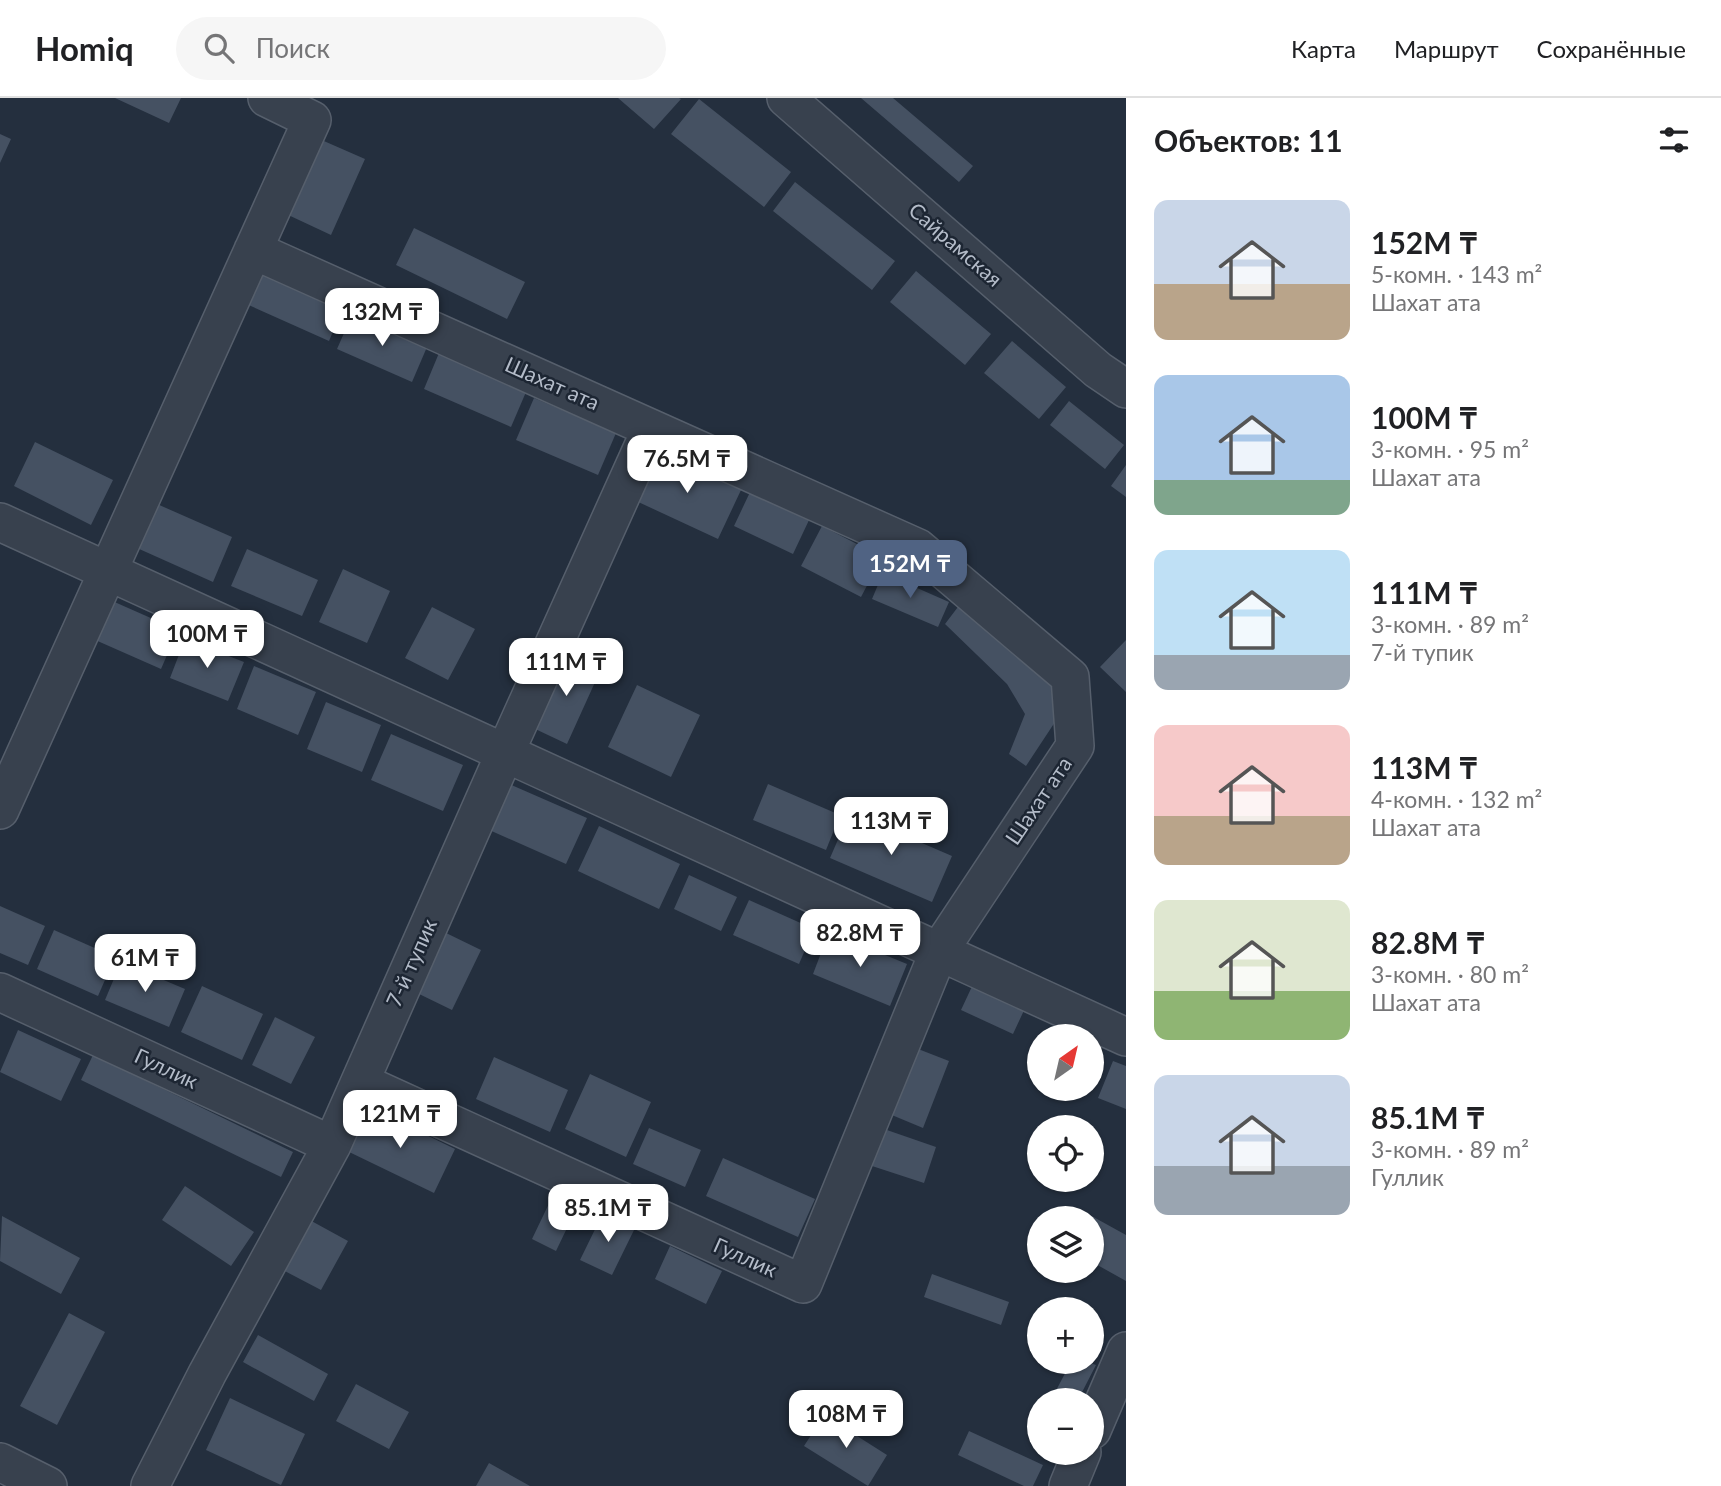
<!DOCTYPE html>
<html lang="ru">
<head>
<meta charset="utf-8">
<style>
  body { margin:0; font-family:Lato,sans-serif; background:#f6f6f6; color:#202124; height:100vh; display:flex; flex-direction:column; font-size:26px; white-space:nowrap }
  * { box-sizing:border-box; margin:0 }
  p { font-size:23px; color:#757577 }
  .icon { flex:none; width:38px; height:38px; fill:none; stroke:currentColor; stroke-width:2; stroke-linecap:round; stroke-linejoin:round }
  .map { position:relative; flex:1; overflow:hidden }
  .details { display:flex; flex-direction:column; background:#fff; width:595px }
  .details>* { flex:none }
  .needle { width:46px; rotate:34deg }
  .controls { position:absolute; left:1027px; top:926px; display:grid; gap:14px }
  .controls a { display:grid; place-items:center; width:77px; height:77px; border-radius:50%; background:#fff; box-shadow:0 2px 5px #0004; font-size:35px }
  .price { position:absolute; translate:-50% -60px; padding:0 16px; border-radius:14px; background:#fff; color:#222; font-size:23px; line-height:46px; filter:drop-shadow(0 2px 4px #0008) }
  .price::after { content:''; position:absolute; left:50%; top:42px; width:21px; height:16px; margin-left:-10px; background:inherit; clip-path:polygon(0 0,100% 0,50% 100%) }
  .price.selected { background:#506383; color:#fff }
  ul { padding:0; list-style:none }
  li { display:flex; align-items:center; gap:21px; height:175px; padding:0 28px }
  li span { display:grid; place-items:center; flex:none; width:196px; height:140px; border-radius:14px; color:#555 }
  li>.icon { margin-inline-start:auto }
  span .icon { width:84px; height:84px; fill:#fffc; stroke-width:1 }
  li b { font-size:30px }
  h2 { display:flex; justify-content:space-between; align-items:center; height:84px; padding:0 28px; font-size:30px }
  header { display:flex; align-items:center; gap:42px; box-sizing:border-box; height:98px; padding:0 35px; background:#fff; border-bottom:2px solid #e0e0e0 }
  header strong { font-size:33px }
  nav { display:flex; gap:38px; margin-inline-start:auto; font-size:24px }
  .search { width:490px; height:63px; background:#f6f6f6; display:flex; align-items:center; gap:18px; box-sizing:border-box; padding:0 24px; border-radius:38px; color:#757577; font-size:26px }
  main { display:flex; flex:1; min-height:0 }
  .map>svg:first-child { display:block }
  .building { fill:#455162 }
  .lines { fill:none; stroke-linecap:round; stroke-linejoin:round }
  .minor-casing { stroke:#565f6c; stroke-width:40 }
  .minor { stroke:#38414e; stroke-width:37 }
  .labels { text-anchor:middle; stroke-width:5; stroke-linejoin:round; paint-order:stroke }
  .street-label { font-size:21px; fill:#b4bcc9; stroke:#1d2633 }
</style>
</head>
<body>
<header>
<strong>Homiq</strong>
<div class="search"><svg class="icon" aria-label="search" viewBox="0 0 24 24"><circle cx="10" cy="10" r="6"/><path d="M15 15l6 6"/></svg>Поиск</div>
<nav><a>Карта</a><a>Маршрут</a><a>Сохранённые</a></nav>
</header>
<main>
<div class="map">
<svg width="1126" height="1388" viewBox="0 0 1126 1388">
  <rect width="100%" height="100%" fill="#242f3e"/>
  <path class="building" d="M115,0H181L169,25Z
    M618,0H679L681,1L654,31Z
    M861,0H893L973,68L959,84Z
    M699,1L791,74L764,109L671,36Z
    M0,36L11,41L0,65Z
    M317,40L365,61L331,137L284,115Z
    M795,84L895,163L872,192L773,113Z
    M414,130L525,184L507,221L396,167Z
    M916,173L991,236L965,267L890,204Z
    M257,175L342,212L329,243L244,205Z
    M352,217L427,249L412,284L337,251Z
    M1012,243L1066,289L1039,321L984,275Z
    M439,255L526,294L511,329L424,291Z
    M534,300L616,335L598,377L516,342Z
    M1069,303L1124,347L1105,371L1050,327Z
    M35,344L113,382L91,427L14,388Z
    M657,352L741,392L718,441L634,402Z
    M1126,367V399L1111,388Z
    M751,392L810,420L793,456L734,428Z
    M157,406L232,439L213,484L137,450Z
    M822,428L882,459L861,499L801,468Z
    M247,451L318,482L302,518L231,488Z
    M343,471L390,493L367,545L319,524Z
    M883,475L949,504L938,529L872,501Z
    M964,501L1062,583L1055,624L1026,668L1009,656L1025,616L1007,586L945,526Z
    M110,502L178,532L161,571L93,541Z
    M432,509L475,531L448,582L405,560Z
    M185,541L244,564L228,603L170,580Z
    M1126,542V594L1100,569Z
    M564,555L601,571L567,646L531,629Z
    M254,568L316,594L298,637L237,611Z
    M637,587L700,617L671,679L608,649Z
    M326,604L381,627L362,674L307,651Z
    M391,636L463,667L443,713L371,682Z
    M507,685L587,720L566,766L487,731Z
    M768,686L840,717L826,752L753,722Z
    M850,714L952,758L932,804L830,760Z
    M599,728L680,766L659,811L578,773Z
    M689,777L737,799L721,833L674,811Z
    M749,802L814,831L799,866L733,837Z
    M0,808L45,828L28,867L0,855Z
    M54,832L115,859L98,898L37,871Z
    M444,834L481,852L452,912L415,894Z
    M829,834L907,866L890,908L813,876Z
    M121,864L185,891L169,929L105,902Z
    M975,882L1027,906L1013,936L961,912Z
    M202,888L263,916L242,962L181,934Z
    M275,919L315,939L291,986L252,967Z
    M18,932L81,961L61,1003L0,974Z
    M913,949L949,963L923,1030L887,1015Z
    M93,957L293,1054L281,1079L81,982Z
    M494,959L568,992L550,1034L476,1001Z
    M1113,963L1126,968V1011L1098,1000Z
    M590,976L651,1004L626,1059L565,1031Z
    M367,1008L455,1051L434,1095L345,1052Z
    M649,1030L701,1052L685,1089L633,1066Z
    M884,1031L936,1049L924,1085L872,1068Z
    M723,1060L815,1101L798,1139L706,1098Z
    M185,1088L254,1134L231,1168L162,1122Z
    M555,1093L579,1105L556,1153L532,1141Z
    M603,1115L635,1130L612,1177L580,1162Z
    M1088,1116L1126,1137V1183L1092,1164V1120H1086Z
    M2,1118L80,1160L61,1196L0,1163Z
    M306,1120L348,1143L321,1192L279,1170Z
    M670,1148L722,1173L706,1206L655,1181Z
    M932,1176L1009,1204L1001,1227L924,1199Z
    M69,1215L105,1234L57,1327L20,1308Z
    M258,1237L328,1276L314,1303L243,1264Z
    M1071,1264H1088L1096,1267L1078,1302H1051Z
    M356,1286L409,1314L389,1351L336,1323Z
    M230,1300L305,1336L281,1387L206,1352Z
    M824,1317L887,1357L868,1388L804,1348Z
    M1040,1325V1349L1030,1344Z
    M969,1333L1043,1367L1033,1388H1024L958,1357Z
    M489,1365L530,1388H476Z"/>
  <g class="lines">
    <g class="minor-casing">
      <path id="minor" d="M786,0L1098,272L1126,291
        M253,152L918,450L1070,579L1075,648L939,853L803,1186L360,984
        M0,424L1126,939
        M0,712L312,22L267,0
        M0,894L332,1047
        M1092,1332L1126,1253
        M0,1364L48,1388
        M150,1388L207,1276L332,1047L505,655L651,331
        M1068,1388L1082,1354"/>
    </g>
    <use href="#minor" class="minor"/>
  </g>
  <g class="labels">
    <g class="street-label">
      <text transform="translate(955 147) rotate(41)" y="7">Сайрамская</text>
      <text transform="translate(552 286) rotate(24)" y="7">Шахат ата</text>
      <text transform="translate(1039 703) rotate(-56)" y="7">Шахат ата</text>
      <text transform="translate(412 865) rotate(-66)" y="7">7-й тупик</text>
      <text transform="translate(166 971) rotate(25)" y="7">Гуллик</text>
      <text transform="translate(745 1160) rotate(24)" y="7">Гуллик</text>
    </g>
  </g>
</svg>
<div class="controls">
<a><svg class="needle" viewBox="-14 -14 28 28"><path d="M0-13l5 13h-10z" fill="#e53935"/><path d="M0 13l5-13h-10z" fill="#757577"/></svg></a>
<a><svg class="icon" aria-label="locate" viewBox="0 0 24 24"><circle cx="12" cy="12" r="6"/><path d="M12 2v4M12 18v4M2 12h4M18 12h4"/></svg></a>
<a><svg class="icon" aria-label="layers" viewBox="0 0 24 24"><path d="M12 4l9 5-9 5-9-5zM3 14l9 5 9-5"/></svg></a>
<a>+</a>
<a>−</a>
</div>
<b class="price" style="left:382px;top:250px">132M ₸</b>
<b class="price" style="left:687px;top:397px">76.5M ₸</b>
<b class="price selected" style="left:910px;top:502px">152M ₸</b>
<b class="price" style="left:207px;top:572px">100M ₸</b>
<b class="price" style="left:566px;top:600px">111M ₸</b>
<b class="price" style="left:891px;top:759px">113M ₸</b>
<b class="price" style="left:860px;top:871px">82.8M ₸</b>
<b class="price" style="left:145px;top:896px">61M ₸</b>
<b class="price" style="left:400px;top:1052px">121M ₸</b>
<b class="price" style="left:608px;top:1146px">85.1M ₸</b>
<b class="price" style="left:846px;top:1352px">108M ₸</b>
</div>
<section class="details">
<h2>Объектов: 11<svg class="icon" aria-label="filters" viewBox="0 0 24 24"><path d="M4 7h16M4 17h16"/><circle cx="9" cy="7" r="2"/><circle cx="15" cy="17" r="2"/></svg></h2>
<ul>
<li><span style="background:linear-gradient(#c9d6e8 60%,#b9a48a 0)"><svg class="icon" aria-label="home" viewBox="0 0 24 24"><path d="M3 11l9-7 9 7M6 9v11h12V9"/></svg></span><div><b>152M ₸</b><p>5-комн. · 143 m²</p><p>Шахат ата</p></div></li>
<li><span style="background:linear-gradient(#a9c7e8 75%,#7fa58c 0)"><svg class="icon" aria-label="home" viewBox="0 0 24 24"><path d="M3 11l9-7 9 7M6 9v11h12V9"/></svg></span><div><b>100M ₸</b><p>3-комн. · 95 m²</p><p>Шахат ата</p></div></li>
<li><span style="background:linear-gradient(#bfe0f5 75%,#9aa5b1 0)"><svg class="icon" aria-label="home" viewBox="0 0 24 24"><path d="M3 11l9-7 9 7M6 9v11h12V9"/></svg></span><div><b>111M ₸</b><p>3-комн. · 89 m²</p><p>7-й тупик</p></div></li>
<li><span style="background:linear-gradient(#f6c9c9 65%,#b9a48a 0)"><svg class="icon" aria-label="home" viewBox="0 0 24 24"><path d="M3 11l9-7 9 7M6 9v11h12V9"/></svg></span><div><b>113M ₸</b><p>4-комн. · 132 m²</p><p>Шахат ата</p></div></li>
<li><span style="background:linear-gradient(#dfe7d0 65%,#8fb573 0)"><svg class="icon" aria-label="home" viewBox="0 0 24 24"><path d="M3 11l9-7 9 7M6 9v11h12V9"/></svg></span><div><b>82.8M ₸</b><p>3-комн. · 80 m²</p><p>Шахат ата</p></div></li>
<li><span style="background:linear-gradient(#c9d6e8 65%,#9aa5b1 0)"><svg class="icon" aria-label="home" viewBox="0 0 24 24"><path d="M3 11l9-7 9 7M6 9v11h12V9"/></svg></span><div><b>85.1M ₸</b><p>3-комн. · 89 m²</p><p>Гуллик</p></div></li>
</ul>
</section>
</main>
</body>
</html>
